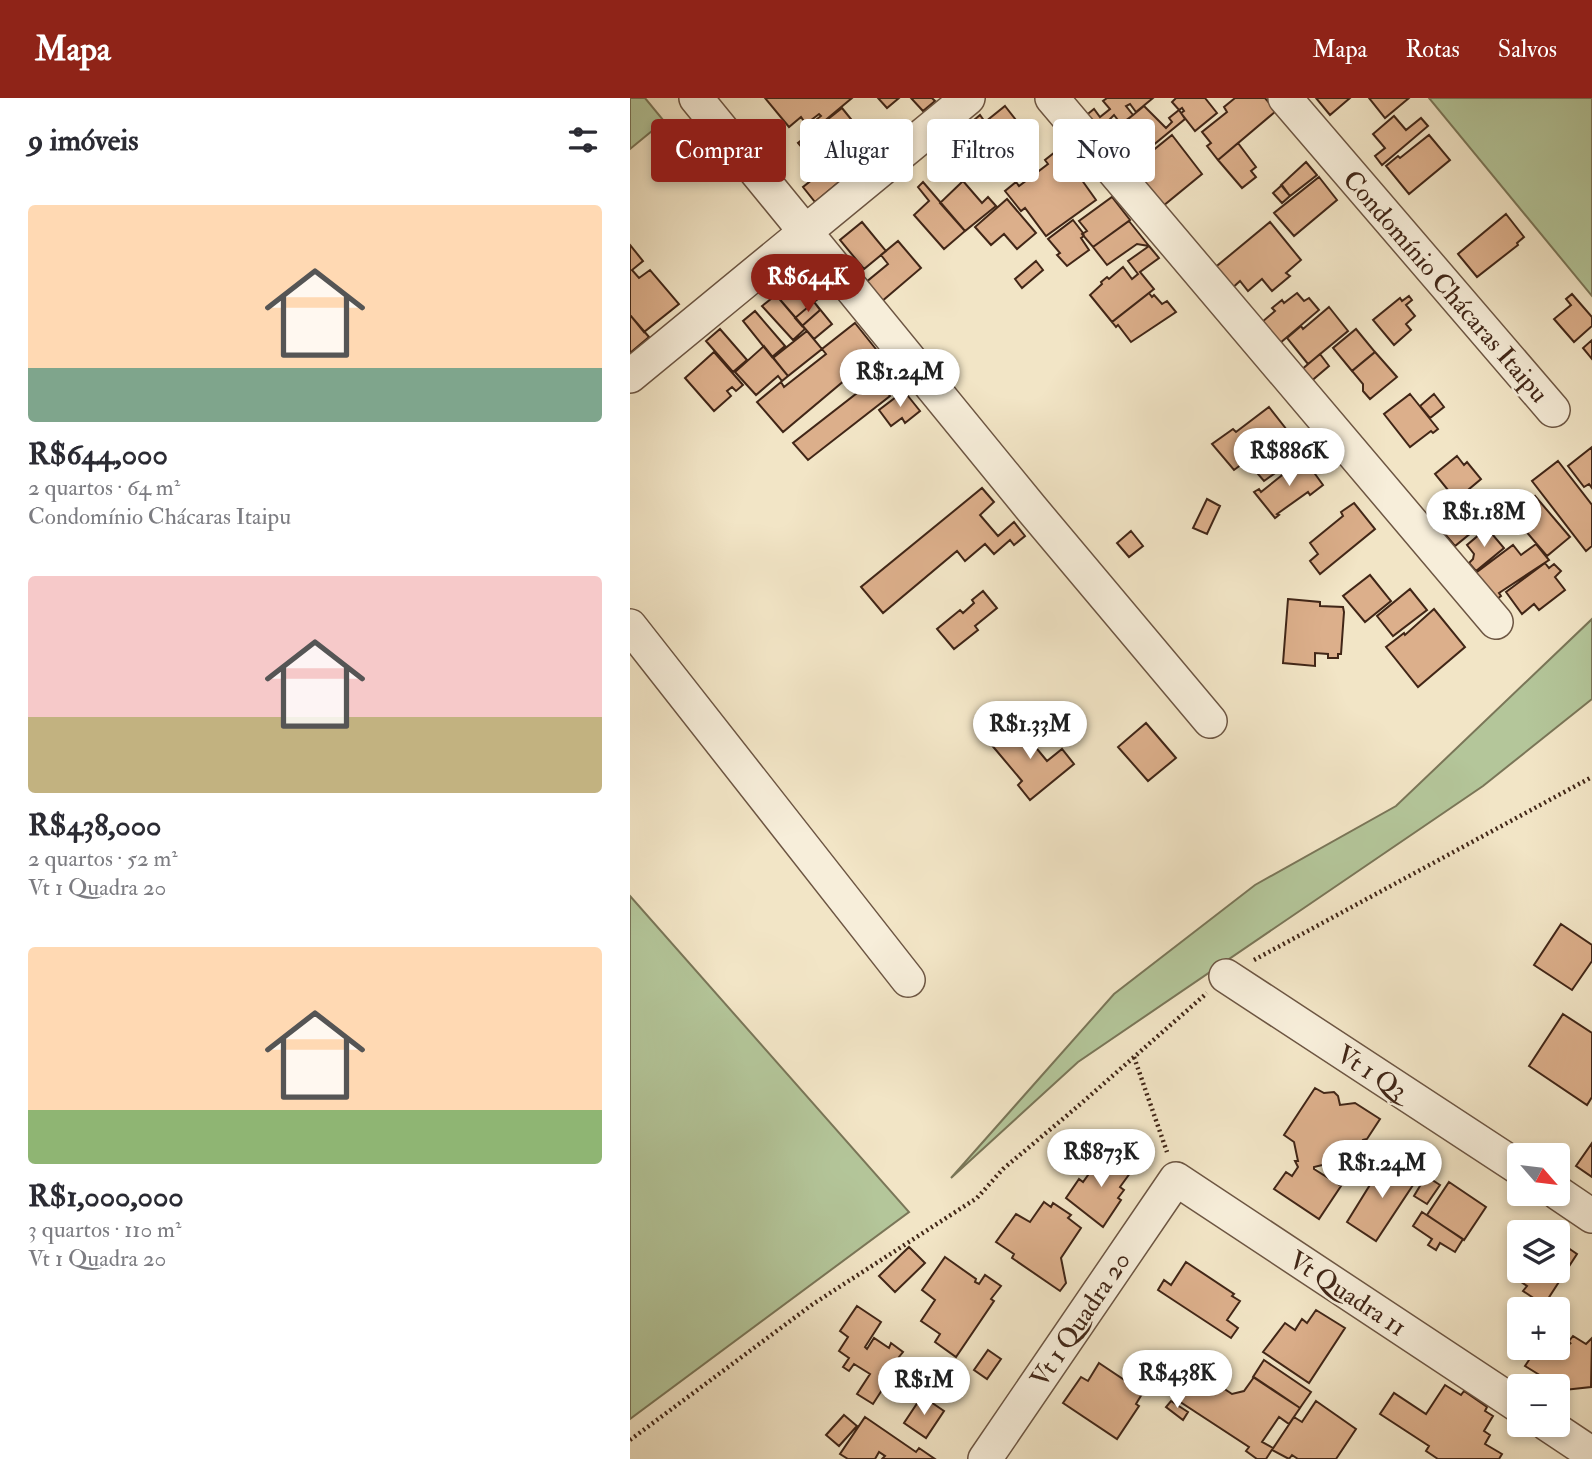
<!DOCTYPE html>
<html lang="pt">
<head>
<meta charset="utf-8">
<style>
  body { margin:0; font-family:"IM FELL Double Pica",serif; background:#f7f7f7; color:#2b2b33; height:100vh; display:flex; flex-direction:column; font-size:26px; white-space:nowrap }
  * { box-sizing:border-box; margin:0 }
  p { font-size:23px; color:#7c7c81 }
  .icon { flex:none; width:38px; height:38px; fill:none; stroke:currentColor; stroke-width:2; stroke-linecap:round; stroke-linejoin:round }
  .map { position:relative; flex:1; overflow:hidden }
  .sheet { display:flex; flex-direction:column; background:#fff; width:630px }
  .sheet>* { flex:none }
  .hud { position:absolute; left:21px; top:21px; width:665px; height:63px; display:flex; gap:14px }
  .needle { width:46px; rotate:118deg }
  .fabs { position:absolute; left:877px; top:1045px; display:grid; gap:14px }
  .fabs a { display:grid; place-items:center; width:63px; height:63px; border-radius:7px; background:#fff; box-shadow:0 4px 10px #0003; font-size:35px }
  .price { position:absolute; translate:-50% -60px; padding:0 16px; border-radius:24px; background:#fff; color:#222; font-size:23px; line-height:46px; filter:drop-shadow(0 2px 4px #0008) }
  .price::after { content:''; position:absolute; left:50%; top:42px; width:21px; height:16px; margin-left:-10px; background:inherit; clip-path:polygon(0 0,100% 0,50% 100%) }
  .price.on { background:#8f2418; color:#fff }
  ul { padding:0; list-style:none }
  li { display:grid; align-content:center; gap:14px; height:371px; padding:0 28px }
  li span { display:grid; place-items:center; height:217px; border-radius:7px; color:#555 }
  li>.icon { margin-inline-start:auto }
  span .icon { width:126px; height:126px; fill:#fffc; stroke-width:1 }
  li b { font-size:30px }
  h2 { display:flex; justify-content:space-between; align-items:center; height:84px; padding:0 28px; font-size:30px }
  .chip { padding:0 24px; border-radius:7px; background:#fff; box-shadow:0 4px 10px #0003; font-size:24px; line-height:63px }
  .chip.on { background:#8f2418; color:#fff }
  header { display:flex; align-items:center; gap:42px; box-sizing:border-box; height:98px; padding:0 35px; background:#8f2418; color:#fff }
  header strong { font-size:33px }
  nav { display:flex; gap:38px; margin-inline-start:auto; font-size:24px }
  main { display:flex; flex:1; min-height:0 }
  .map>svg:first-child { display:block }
  .green { fill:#b4c69a; stroke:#7a7658; stroke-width:2 }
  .building { fill:#dcaf8b; stroke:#412617; stroke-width:2 }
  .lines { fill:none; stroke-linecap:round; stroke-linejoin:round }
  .minor-casing { stroke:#6d5643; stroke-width:36 }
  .path { stroke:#412617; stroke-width:4.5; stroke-dasharray:2 3.5; stroke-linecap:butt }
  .minor { stroke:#f7eeda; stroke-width:33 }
  .labels { text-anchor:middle; stroke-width:5; stroke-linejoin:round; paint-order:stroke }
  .street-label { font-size:26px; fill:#412617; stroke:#f7eeda }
</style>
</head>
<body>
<header>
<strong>Mapa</strong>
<nav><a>Mapa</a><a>Rotas</a><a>Salvos</a></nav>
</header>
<main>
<section class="sheet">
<h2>9 imóveis<svg class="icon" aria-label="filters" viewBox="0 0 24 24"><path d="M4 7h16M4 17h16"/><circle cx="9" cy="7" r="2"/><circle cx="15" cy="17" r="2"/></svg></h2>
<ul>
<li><span style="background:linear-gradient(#ffd9b3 75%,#7fa58c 0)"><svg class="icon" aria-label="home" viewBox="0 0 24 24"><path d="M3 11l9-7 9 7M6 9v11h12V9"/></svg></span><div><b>R$644,000</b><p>2 quartos · 64 m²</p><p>Condomínio Chácaras Itaipu</p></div></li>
<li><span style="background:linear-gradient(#f6c9c9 65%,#c2b280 0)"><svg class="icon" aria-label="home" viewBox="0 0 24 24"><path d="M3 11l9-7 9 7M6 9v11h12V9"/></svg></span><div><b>R$438,000</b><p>2 quartos · 52 m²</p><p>Vt 1 Quadra 20</p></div></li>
<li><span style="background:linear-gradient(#ffd9b3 75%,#8fb573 0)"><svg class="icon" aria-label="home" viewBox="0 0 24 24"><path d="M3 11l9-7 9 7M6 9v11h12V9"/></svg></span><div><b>R$1,000,000</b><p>3 quartos · 110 m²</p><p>Vt 1 Quadra 20</p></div></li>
</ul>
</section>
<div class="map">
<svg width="962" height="1361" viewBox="0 0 962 1361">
  <rect width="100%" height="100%" fill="#f2e5c6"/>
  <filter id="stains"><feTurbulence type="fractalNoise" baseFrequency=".00286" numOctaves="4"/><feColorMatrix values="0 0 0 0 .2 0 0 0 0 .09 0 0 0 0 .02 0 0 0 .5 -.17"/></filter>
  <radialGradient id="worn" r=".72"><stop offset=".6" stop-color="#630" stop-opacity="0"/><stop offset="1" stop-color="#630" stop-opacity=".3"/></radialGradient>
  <path class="green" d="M0,0H15L34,23L0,51Z
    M799,0H962V198Z
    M962,521V601L853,688L448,964L321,1080L484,896L625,787L766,708Z
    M0,798L279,1114L0,1321Z"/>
  <path class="building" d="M135,0H222L186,30L182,25L191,18L189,16L176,26L171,19L159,29Z
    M248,0H269L257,10Z
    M281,0H302L305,3L293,13Z
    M477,0H523L506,14L500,6L496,8L503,17L491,26L484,17L479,22L486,31L474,41L454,19L464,11L470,19L480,11L473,3Z
    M546,0H575L587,15L565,33L551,15L554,13L552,10L549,12L542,4Z
    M605,0H635L646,13L588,62L577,48L581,45L572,34L597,14L594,9Z
    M686,0H720L700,17Z
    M739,0H779L755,20Z
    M375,8L396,35L355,69L334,42L342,35L337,28L350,17L355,24Z
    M514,8L536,30L542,24L539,20L549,12L555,21L505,62L496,52L490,57L475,40Z
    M212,10L246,52L221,73L211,60L206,64L198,53L202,50L197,43L179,58L168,45Z
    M764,18L776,32L791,20L798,28L752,67L745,58L755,50L743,36Z
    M542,37L572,76L533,108L505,72L512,66L510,63Z
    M799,37L820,62L779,96L756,68L768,58L770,60Z
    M608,45L626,69L621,73L626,79L612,90L588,62Z
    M434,47L449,67L444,71L466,102L416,138L395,110L391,113L375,93L386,84L389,88L418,66L415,62Z
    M676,64L687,77L660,98L651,87Z
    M197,70L209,84L185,104L173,89Z
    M689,79L707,102L664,138L644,115Z
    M333,83L352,105L358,99L366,108L335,133L310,105Z
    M293,84L335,133L314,151L284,117L299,103L288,89Z
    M652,87L660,98L652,105L643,95Z
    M482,99L500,122L463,149L452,136L457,133L449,123Z
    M377,101L406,135L387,151L374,136L361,147L345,129Z
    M876,116L894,139L887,145L888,147L847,179L828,156Z
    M443,122L453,135L454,138L451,140L459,152L437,168L427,157L430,155L418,141Z
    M499,123L519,148L507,146L477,167L463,149Z
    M232,124L256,153L234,171L210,142Z
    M640,124L671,162L656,175L660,178L642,193L632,181L618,193L610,183L599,193L582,172Z
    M268,143L291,170L251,204L235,185L258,166L251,157Z
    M0,147L13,163L2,172L9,180L20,172L49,206L14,234L0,217Z
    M519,148L529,160L510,174L524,191L482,224L460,197L472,186L471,184L477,179L479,181L493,169L502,181L508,176L498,163Z
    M406,163L413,172L392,190L385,181Z
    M167,167L192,198L184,204L202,226L184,241L140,190Z
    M519,195L522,199L524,197L532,206L537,203L546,214L501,244L488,227L486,229L482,224Z
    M667,195L674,203L679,200L689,212L650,245L632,224L645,213L642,210L652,202L654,205Z
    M942,196L962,219V228L944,244L924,221L941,207L936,201Z
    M146,197L175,231L163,242L132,208Z
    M779,198L782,202L776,207L785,218L776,226L781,232L764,247L743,222L770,200L772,203Z
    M184,204L190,212L172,228L165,220Z
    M699,209L718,233L678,266L657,240L671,228L673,231Z
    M125,213L155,248L142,259L113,223Z
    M0,217L19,239L0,255Z
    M225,225L257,265L229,287L221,277L153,334L127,304L151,284L154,289L196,256L192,251Z
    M90,231L117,262L103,274L76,243Z
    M726,231L745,254L722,273L703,250Z
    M177,233L192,251L158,278L143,260Z
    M962,242V261L953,250Z
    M134,248L158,278L152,283L148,278L126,297L105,274Z
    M84,254L113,287L106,293L102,289L97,293L101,298L84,313L55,280Z
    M745,254L767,279L740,301L733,293V286L722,273Z
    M690,256L699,268L679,285L670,273Z
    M243,276L260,298L178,362L163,345L227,295L224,291Z
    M274,293L290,313L275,325L272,320L261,328L249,312Z
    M780,296L808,331L803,335L801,333L780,349L754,316Z
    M804,296L814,309L800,320L790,308Z
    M639,309L657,332L645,342L642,339L622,355L611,341L607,344L620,360L604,372L582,346L603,331L606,334Z
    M653,336L669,358L634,383L628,376L633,371L623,358Z
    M962,349V390L959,386L954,389L938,368Z
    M827,358L834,367L837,364L851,381L826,402L805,376Z
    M671,362L677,371L680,369L693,387L680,397L678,394L647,416L649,417L645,420L624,394L629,391L631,394Z
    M928,363L962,407V448L956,453L902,383Z
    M352,390L364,404L350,417L368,438L384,424L395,438L384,447L380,442L364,456L355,446L335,463L327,453L253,515L231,489Z
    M845,393L854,403L863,395L874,408L825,448L814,435L825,427L816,415Z
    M905,398L940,439L917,458L882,417Z
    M577,401L590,408L577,436L563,430Z
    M724,405L745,431L690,476L680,463L688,456L680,445L713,418L711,414Z
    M874,408L888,425L877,435L862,418Z
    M857,430L874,450L846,473L839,465L843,461L844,456L837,447Z
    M501,433L513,448L499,459L487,445Z
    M906,446L919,462L869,495L871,498L860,506L839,480L883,447L891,457Z
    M915,465L919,470L924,466L931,473L925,479L935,492L909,512L904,506L892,516L876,494Z
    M740,477L761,503L735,524L713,498Z
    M780,491L797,512L763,538L747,518Z
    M353,493L367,510L345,528L348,532L324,551L307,531L330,512L333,515L344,505L342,502Z
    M658,501L690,504V508L713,509L714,514L711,556H708V560H698V556L685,555V568L653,565Z
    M804,511L835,549L788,589L756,549L774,535L775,537Z
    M376,622L390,638L394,635L417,663L432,651L444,666L400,702L388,687L392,683L360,645L370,636L380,647L383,644L369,628Z
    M516,625L546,660L518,683L488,649Z
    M931,826L962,847V863L942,892L904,867Z
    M933,916L962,935V999L957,1007L899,968Z
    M685,990L694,995L704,994L708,998L710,1007L725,1005L750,1021L737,1041L733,1042L728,1049L718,1050L721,1060L684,1069V1071L711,1088L689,1121L644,1091L656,1074L662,1078L668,1069L665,1063H668L664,1044L654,1037Z
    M962,1045V1079L946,1068Z
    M476,1052L503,1071L490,1089L494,1092L488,1100L491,1102L473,1129L436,1100L449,1081L453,1084Z
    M756,1061L787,1081L746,1143L717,1124Z
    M796,1078L810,1087L797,1106L784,1098Z
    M819,1084L856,1109L834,1142L797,1117Z
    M414,1104L421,1109L423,1105L441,1117L438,1120L451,1130L431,1160L436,1185L430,1193L382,1160L384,1156L366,1144L386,1116L400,1124Z
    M792,1114L833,1141L825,1154L810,1145L806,1152L798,1147L802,1141L783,1128Z
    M928,1143L947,1156L914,1207L893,1193L897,1188L881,1177L889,1164V1172H928Z
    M279,1149L295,1165L265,1194L249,1178Z
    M315,1159L346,1181L345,1184L349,1186L355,1177L371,1188L361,1201L364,1203L326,1259L305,1244L310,1236L291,1223L305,1202L292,1192Z
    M556,1164L604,1196L602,1198L610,1203L597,1222L608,1230L601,1240L528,1192L534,1182L541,1187Z
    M227,1208L251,1224L235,1249L237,1251L244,1240L259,1250L261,1245L273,1254L269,1259L272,1261L243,1306L227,1296L240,1276L224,1266L219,1273L213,1269L219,1260L209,1253L218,1239L210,1233Z
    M686,1212L715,1230L679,1285L633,1254L655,1225L665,1232L672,1221L677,1225Z
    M928,1237L941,1246L939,1243L943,1238L956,1246L962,1240L961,1289L934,1292L895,1268L907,1250H928Z
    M358,1252L371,1261L357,1281L344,1272Z
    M634,1262L681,1294L670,1310L623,1279Z
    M469,1265L496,1283L498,1280L515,1291L506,1306L509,1308L487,1341L433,1305L451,1279L458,1283Z
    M549,1272L569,1284L581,1282L602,1296L614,1293L624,1279L670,1310L659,1326L649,1319L632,1344L643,1350L636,1361H627L616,1353L619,1349L535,1294Z
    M815,1287L831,1297L834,1293L857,1309L855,1313L863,1318L854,1333L860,1337L855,1346L872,1356L869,1361H808L796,1353L799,1348L750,1316L764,1295L796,1316Z
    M292,1298L314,1313L296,1340L274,1325Z
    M541,1303L558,1314L553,1322L536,1309Z
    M686,1303L726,1331L706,1361H668L662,1357L659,1361L642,1352L664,1319L672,1324Z
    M214,1317L227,1328L209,1348L196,1337Z
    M235,1319L286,1354L289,1350L305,1361H252L255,1358L249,1354L245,1361H218L210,1356Z"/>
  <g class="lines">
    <g class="minor-casing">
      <path id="minor" d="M66,0L401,410L580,623
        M422,0L866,524
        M655,0L923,312
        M0,278L338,0
        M0,528L278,882
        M596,878L889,1070
        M928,1095L962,1118
        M917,1326L962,1356
        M355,1361L546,1081L889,1308"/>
    </g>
    <path class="path" d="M624,862L962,679
      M504,959L537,1054
      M0,1342L183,1206L347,1100L373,1071L447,1009L577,895"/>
    <use href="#minor" class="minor"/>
  </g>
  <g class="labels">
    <g class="street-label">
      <text transform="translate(816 188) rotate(49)" y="9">Condomínio Chácaras Itaipu</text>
      <text transform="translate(742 974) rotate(33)" y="9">Vt 1 Q3</text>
      <text transform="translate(718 1195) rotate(33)" y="9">Vt Quadra 11</text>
      <text transform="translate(450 1221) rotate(-56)" y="9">Vt 1 Quadra 20</text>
    </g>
  </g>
  <rect width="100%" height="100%" filter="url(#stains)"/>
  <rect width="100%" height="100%" fill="url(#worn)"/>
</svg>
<div class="fabs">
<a><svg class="needle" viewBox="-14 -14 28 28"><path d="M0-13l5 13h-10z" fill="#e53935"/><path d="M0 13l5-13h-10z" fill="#7c7c81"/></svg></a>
<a><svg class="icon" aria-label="layers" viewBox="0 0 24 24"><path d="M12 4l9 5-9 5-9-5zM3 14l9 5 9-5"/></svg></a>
<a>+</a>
<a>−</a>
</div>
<b class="price on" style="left:178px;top:216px">R$644K</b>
<b class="price" style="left:270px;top:311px">R$1.24M</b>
<b class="price" style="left:659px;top:390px">R$886K</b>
<b class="price" style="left:854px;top:451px">R$1.18M</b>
<b class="price" style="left:400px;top:663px">R$1.33M</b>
<b class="price" style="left:471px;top:1091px">R$873K</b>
<b class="price" style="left:752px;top:1102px">R$1.24M</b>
<b class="price" style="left:547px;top:1312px">R$438K</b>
<b class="price" style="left:294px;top:1319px">R$1M</b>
<div class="hud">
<a class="chip on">Comprar</a>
<a class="chip">Alugar</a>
<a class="chip">Filtros</a>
<a class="chip">Novo</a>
</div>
</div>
</main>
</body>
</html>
